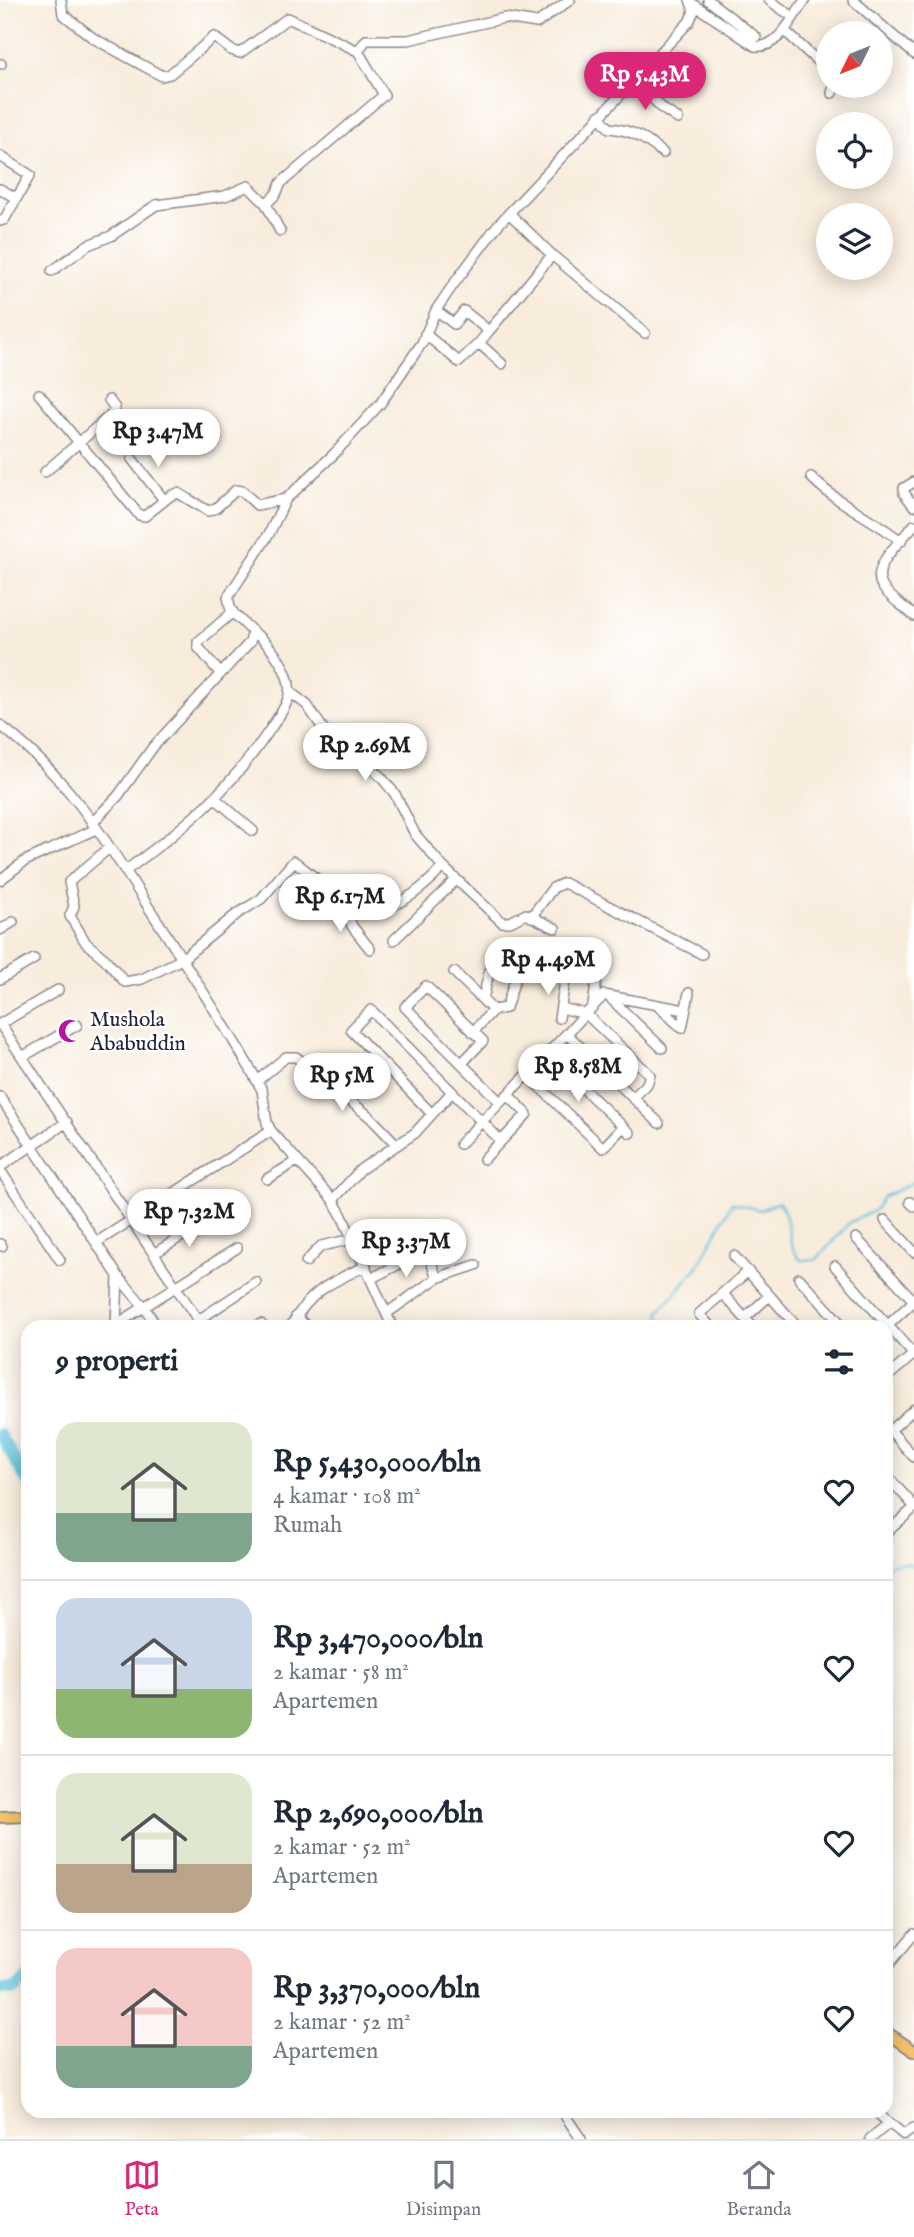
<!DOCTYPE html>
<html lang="id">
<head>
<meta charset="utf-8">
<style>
  body { margin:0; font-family:"IM FELL English",serif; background:#f6f6f7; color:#1f2937; height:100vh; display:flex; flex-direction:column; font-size:26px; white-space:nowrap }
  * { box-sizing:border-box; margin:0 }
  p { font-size:23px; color:#747a83 }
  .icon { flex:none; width:38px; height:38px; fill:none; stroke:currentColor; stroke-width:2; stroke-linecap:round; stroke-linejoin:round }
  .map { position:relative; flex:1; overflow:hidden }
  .drawer { position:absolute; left:21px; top:1320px; width:872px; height:798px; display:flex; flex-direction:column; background:#fff; border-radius:21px; box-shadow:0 4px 18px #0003 }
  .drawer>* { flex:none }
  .needle { width:46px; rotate:227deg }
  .tools { position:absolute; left:816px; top:21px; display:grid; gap:14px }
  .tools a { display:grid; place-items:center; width:77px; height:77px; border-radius:50%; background:#fff; box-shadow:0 4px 18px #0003; font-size:35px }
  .price { position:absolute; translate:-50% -60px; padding:0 16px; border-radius:24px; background:#fff; color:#222; font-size:23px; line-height:46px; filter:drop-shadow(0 2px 4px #0008) }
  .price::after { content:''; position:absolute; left:50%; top:42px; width:21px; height:16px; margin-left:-10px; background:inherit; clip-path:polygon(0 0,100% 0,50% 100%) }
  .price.active { background:#db2777; color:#fff }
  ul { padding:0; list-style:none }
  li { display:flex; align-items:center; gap:21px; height:175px; padding:0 35px }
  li+li { border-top:2px solid #e0e1e3 }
  li span { display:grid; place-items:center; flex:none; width:196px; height:140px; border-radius:21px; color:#555 }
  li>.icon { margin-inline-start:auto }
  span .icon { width:84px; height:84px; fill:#fffc; stroke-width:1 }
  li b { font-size:30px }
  h2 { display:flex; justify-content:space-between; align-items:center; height:84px; padding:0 35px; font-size:30px }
  .tabs { display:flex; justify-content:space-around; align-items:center; height:98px; border-top:2px solid #e0e1e3; background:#fff; font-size:19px; color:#747a83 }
  .tabs a { display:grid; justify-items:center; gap:4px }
  .tabs .active { color:#db2777 }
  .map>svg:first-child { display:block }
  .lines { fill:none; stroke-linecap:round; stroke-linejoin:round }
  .stream { stroke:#60c3de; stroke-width:2 }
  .river { stroke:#60c3de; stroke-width:12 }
  .minor-casing { stroke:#8d878c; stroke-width:12 }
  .major-casing { stroke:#8d878c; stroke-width:14 }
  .minor { stroke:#fff; stroke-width:9 }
  .major { stroke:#f3c26a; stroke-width:10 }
  .labels { text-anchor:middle; stroke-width:5; stroke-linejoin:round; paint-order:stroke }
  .poi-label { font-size:21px; fill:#22223b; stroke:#fff; text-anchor:start }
</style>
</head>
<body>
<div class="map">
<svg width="914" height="2139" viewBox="0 0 914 2139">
  <rect width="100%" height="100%" fill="#fff"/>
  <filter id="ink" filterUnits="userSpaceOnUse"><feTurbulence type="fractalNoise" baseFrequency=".0143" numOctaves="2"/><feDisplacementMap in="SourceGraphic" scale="14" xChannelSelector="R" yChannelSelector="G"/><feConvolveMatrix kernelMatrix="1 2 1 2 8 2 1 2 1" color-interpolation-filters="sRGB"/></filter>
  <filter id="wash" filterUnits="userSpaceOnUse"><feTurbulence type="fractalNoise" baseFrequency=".00686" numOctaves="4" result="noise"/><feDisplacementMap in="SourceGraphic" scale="28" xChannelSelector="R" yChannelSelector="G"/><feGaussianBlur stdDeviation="1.57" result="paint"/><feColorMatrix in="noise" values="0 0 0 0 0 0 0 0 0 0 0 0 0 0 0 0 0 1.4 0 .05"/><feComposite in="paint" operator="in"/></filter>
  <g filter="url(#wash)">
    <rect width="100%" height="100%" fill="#f8ecdc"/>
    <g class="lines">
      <path class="stream" d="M660,1326L659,1312L698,1266L732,1203L760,1210L779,1202C792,1220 785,1245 801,1260H816L850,1222L874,1211L883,1197L914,1182
        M886,1569L890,1564L906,1563L914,1566"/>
      <path class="river" d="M0,1434L28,1483
        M0,1990H14L28,1978"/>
    </g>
  </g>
  <g filter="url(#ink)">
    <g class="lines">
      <g class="minor-casing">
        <path id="minor" d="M61,0L63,14L93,38L162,76L170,74L214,37L231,50L240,53L288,18L358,51
          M708,0L756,37
          M769,0L793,17
          M853,0L914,54
          M693,4L755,46C778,50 793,16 805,0
          M784,30L828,71
          M0,64H1
          M635,80L663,109L678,119
          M832,93L834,86
          M599,116L609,128C633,130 644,138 663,153
          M0,156L30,175L4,220L0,221
          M0,189L16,198
          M266,204L276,194L281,183L384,95L358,51L366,40H408L505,18L537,23L570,0
          M509,213L552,255L645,333
          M52,271L88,245L111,236L156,205L225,196L248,186L266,204L280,231
          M436,310L454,324L464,311L489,331L479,343L502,364
          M489,331L552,255
          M425,334L459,362L479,343
          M39,394L139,515L145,516L170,496L178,493L208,511L216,508L236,490L242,491L257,505L286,499
          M132,459L164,500
          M45,472L114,412L115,408L109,400
          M811,477C836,503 872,518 901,541
          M914,482L904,488V493L914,506
          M914,525C903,539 870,566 882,586C888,597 905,607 914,616
          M220,673L198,647V642L233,612
          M290,692L307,705L336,748L368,765L381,777L395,794L415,834L443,867
          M0,725C69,778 105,839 151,911C185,963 219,1016 251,1070L262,1090L267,1123L271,1131L333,1200L342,1216L392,1326
          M216,799L253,831
          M92,823L118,796L153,747L250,642L253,632L231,611L228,597L269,534L286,499L334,454L380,404L422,343L436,310L453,285L497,226L689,22L694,11L690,0
          M109,848L69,882L74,906L70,916L86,943L105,959L125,982L142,979L182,959L237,914L261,899L294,861L353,908C387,919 421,891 443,867L502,922H510L526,914L555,928
          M125,871C186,827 229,791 271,728C277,718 287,707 289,695C293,674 270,643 253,632
          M0,880L25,861L96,829
          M343,901L352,926L370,949
          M531,917L553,888L564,883L702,954
          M0,930L13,922
          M394,940L456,880
          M503,965L528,973
          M454,972L493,1010L473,1032
          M0,979L34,959
          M608,996L662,1048
          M483,999L489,972
          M593,1005L597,978
          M658,1006L682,1028L689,993
          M561,1008L586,1014L650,1075L647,1084L633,1098
          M493,1010L506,1008L518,970
          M559,1018L565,981
          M0,1024L202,1326
          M0,1024L58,990
          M567,1034L659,1123
          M547,1054L630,1133
          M22,1057L77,1025
          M462,1063L483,1041L426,986L405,1007L500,1102
          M527,1075L603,1148L623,1127
          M257,1081L286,1057H296L370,1117L396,1144
          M0,1097L118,1276L145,1308L156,1326
          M432,1114L351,1030L371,1010L501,1141
          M460,1144L604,995L685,1010
          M484,1159L527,1114L508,1095
          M0,1167L67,1122
          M0,1170L60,1260
          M267,1179L297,1161
          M333,1200L361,1169L415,1133L451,1093
          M910,1202L914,1206
          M885,1220L914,1252
          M856,1238L914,1301
          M97,1242L271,1131
          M0,1244L2,1246
          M155,1253L208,1220
          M734,1256L797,1326
          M306,1262L321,1246L353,1239
          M835,1266L914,1355
          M372,1278L421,1253L429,1256L437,1278
          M799,1278L843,1326
          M723,1294L752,1326
          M387,1313L437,1278L476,1265
          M296,1316L306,1326
          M745,1318L769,1296
          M200,1319L256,1282
          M116,1325L118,1276
          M114,1326L237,1248
          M257,1326L261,1324
          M291,1326C310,1291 331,1282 366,1266
          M710,1326L699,1314L748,1271
          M886,1327L914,1301
          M886,1378L914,1354
          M890,1430L914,1457
          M886,1434L914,1409
          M886,1475L914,1506
          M886,1533L914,1508
          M886,1968L914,1934
          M877,2113L904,2135L914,2128
          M566,2117L581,2139
          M870,2139L889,2123"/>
      </g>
      <g class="major-casing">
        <path id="major" d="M0,1817L28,1816
          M886,2032L914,2051"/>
      </g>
      <use href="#minor" class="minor"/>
      <use href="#major" class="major"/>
    </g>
  </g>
  <defs>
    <g id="mosque-bare" transform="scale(1.89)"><path d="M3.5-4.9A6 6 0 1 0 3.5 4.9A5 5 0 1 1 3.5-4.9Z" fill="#b5179e" stroke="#fff" stroke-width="2.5" paint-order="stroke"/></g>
  </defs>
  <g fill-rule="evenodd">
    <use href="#mosque-bare" x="70" y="1031"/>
  </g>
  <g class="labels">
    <g class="poi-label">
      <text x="90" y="1026">Mushola<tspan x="90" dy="24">Ababuddin</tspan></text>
    </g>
  </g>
</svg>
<div class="tools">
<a><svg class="needle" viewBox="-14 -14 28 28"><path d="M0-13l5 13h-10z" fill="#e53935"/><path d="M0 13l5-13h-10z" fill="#747a83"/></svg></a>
<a><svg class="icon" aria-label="locate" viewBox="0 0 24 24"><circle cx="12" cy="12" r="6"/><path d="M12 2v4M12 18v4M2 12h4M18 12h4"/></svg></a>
<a><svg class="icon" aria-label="layers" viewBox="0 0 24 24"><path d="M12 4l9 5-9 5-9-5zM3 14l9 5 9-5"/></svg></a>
</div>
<b class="price active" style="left:645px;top:112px">Rp 5.43M</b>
<b class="price" style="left:158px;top:469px">Rp 3.47M</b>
<b class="price" style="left:365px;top:783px">Rp 2.69M</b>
<b class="price" style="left:340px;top:934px">Rp 6.17M</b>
<b class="price" style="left:548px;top:997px">Rp 4.49M</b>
<b class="price" style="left:578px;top:1104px">Rp 8.58M</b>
<b class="price" style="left:342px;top:1113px">Rp 5M</b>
<b class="price" style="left:189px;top:1249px">Rp 7.32M</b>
<b class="price" style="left:406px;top:1279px">Rp 3.37M</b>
<section class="drawer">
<h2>9 properti<svg class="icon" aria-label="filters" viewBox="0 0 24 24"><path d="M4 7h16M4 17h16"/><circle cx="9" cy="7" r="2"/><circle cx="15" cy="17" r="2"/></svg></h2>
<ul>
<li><span style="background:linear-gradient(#dfe7d0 65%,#7fa58c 0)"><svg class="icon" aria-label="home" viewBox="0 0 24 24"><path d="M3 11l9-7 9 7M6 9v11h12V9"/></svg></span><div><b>Rp 5,430,000/bln</b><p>4 kamar · 108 m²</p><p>Rumah</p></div><svg class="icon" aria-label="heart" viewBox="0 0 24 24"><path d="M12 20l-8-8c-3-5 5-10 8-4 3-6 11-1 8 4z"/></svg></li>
<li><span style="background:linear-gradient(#c9d6e8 65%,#8fb573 0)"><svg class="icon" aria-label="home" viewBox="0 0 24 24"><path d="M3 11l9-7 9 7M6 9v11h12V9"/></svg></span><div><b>Rp 3,470,000/bln</b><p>2 kamar · 58 m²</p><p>Apartemen</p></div><svg class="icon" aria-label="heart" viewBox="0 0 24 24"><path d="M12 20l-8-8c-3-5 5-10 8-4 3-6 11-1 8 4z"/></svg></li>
<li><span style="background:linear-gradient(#dfe7d0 65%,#b9a48a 0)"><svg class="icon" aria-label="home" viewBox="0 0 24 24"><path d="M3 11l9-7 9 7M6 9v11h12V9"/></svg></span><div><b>Rp 2,690,000/bln</b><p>2 kamar · 52 m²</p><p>Apartemen</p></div><svg class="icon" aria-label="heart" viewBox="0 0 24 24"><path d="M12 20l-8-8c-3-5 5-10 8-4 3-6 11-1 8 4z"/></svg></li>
<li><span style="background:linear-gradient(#f6c9c9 70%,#7fa58c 0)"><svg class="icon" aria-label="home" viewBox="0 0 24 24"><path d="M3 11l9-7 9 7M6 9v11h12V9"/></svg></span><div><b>Rp 3,370,000/bln</b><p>2 kamar · 52 m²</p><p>Apartemen</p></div><svg class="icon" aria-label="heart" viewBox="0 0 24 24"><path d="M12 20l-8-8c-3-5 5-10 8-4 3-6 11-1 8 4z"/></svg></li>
</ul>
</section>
</div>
<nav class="tabs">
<a class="active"><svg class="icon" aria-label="map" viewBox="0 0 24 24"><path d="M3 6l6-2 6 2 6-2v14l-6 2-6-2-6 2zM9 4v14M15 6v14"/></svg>Peta</a>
<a><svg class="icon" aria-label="saved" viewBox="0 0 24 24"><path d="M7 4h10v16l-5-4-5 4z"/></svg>Disimpan</a>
<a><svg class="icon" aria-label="home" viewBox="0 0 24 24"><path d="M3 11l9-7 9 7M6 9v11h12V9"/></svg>Beranda</a>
</nav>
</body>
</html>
